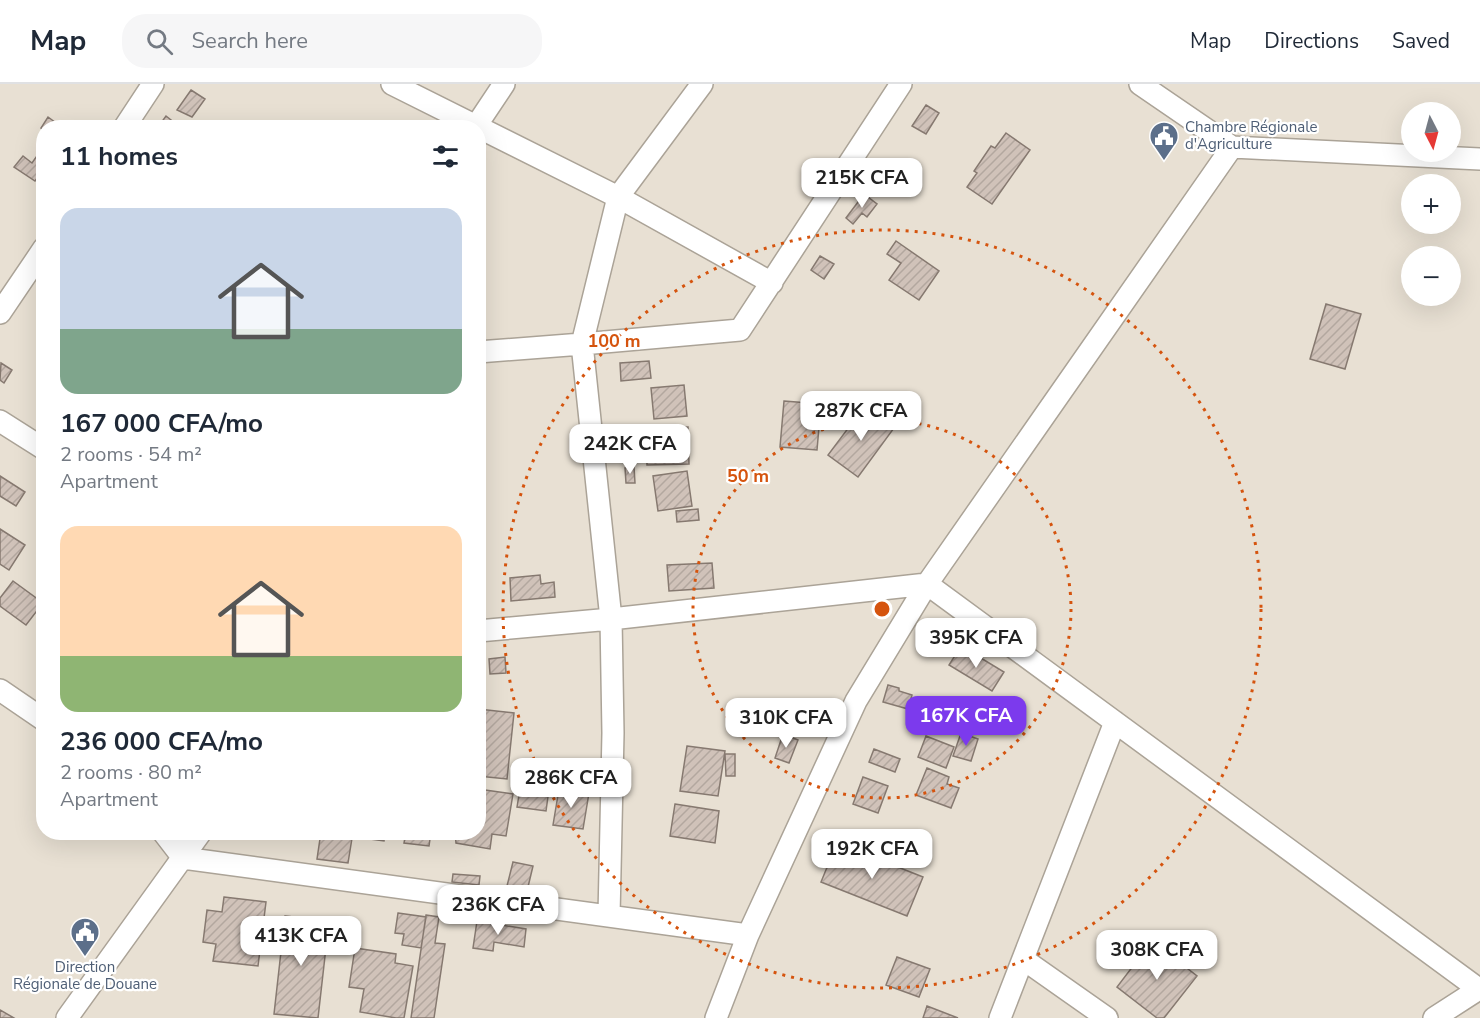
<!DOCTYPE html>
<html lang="en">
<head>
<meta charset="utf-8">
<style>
  body { margin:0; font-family:"Nunito Sans",sans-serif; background:#f6f6f7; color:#1f2937; height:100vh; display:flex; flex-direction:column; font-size:22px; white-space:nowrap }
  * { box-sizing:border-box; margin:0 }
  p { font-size:20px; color:#747a83 }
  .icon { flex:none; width:33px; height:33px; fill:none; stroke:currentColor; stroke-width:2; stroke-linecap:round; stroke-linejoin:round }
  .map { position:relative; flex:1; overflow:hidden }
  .sheet { position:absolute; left:36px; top:36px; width:450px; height:720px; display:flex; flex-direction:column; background:#fff; border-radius:24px; box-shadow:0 6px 24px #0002 }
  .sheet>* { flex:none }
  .needle { width:39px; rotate:174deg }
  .buttons { position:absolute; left:1401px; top:18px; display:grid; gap:12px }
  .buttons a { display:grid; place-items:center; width:60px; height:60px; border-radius:50%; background:#fff; box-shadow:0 6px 24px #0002; font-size:30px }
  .price { position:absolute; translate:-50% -51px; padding:0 14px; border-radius:12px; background:#fff; color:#222; font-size:20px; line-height:39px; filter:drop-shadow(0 2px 3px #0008) }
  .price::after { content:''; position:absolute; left:50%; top:36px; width:18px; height:14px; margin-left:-9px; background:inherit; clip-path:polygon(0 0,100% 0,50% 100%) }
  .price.selected { background:#7c3aed; color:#fff }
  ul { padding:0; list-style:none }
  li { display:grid; align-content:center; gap:12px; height:318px; padding:0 24px }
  li span { display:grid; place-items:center; height:186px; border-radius:18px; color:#555 }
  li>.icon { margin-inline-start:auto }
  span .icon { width:108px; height:108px; fill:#fffc; stroke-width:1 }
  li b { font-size:26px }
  h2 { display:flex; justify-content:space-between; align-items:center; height:72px; padding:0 24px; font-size:26px }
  header { display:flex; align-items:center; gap:36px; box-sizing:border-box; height:84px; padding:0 30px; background:#fff; border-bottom:2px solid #e0e1e3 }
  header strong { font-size:28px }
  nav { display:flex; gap:33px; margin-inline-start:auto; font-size:21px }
  .search { width:420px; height:54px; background:#f6f6f7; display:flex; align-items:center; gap:15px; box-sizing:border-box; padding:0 21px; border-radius:24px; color:#747a83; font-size:22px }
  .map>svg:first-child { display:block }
  .building { fill:url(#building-hatch); stroke:#867970; stroke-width:1.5 }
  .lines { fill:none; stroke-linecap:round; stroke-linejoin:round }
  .minor-casing { stroke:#aba397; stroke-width:24 }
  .minor { stroke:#fff; stroke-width:21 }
  .ring { fill:none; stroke:#d5540e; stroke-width:3; stroke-dasharray:3 6 }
  .labels { text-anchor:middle; stroke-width:4.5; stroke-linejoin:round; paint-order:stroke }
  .service-label { font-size:15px; fill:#4e5e75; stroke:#fff; text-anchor:start }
  .centre { fill:#d5540e; stroke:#fff; stroke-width:3 }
  .ring-label { font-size:18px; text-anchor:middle; font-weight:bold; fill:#d5540e; stroke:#fff; stroke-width:4.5; stroke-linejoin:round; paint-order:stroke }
</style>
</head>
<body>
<header>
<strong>Map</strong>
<div class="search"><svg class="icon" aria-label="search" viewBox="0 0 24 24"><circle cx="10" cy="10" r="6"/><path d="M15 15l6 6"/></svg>Search here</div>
<nav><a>Map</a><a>Directions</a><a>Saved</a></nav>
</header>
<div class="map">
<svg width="1480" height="934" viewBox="0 0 1480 934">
  <defs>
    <pattern id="building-hatch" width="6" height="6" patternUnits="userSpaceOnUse" patternTransform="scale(1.5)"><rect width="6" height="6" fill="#d0c2b9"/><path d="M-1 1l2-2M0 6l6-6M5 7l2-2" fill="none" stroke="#b3a79f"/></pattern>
  </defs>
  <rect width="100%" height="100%" fill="#e8e0d3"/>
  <path class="building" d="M191,6L205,15L192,33L177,26Z
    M926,21L939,29L926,50L912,42Z
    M166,32L180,43V44L158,43Z
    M48,33L63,44H44V46L41,44Z
    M1006,49L1030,66L992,120L967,103L977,89L974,87L991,62L995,64Z
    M44,62V85L35,97L14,83L23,72L32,79Z
    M864,110L877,120L867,133L862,129L853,140L846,134Z
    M896,157L939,187L919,216L889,196L901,179L887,170Z
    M820,172L834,180L824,195L811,186Z
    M1326,220L1361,230L1345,285L1310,275Z
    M649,277L651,294L621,297L620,279Z
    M1,279L12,286L4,299L0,296Z
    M478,300H482L485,333L478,334Z
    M684,301L687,332L654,335L651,304Z
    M784,317L821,320L817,366L780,363Z
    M864,323L894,344L858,393L828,371Z
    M688,343L689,380L647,381L646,345Z
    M478,368L482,398L478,399Z
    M634,383L635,399H626L625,384Z
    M687,387L692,422L658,427L653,392Z
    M0,392L25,408L16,422L0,412Z
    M698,425L699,436L677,438L676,427Z
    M0,445L25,461L9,486L0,480Z
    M712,479L714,504L669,507L667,481Z
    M540,491L541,500L554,498L555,513L511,517L510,494Z
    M13,497L43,519L26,541L0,522V514Z
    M961,562L1004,588L992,607L949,581Z
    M505,573L506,589L490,590L489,575Z
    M888,601L899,604V607L912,611L908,625L883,618Z
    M478,625L514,629L507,695L478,692Z
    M961,649L978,655L971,677L953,672Z
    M783,650L798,656L789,679L775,674Z
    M926,652L954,663L946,684L918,673Z
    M687,662L725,667L718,712L680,707Z
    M874,665L900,675L895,688L869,678Z
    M725,670H735V692H726Z
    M927,684L949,693L947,700L959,704L951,724L916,711Z
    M522,693L550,698L546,727L517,723Z
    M863,693L888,702L878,729L853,720Z
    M478,705L513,710L506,752L492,750L490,765L456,759L455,748H478Z
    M559,705L589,709L583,745L553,741Z
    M675,720L719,727L715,759L670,752Z
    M321,748H353L348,779L317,775Z
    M363,748H385L384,757L363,754Z
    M406,748H431L429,762L404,759Z
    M837,759L923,793L907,832L821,798Z
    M513,778L533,782L527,807L507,802Z
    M453,790L480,792L479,801L452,798Z
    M224,813L266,818L258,882L213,877L216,860L203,858L207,826L222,828Z
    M398,829L426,833L421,864L402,861L404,850L395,849Z
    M426,831L439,833L435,859L445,860L434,934H411Z
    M285,832L329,837L318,934L274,930Z
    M477,837L526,845L524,863L494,858L493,867L473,864Z
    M1152,857L1197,892L1164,934H1157L1117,903Z
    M355,864L396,870L395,879L413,882L404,934H396L360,928L364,905L349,903Z
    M897,873L930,885L919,913L886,901Z
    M927,922L958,934H923Z
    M0,926L14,934H0Z"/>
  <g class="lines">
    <g class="minor-casing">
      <path id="minor" d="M392,0L618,113L772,199
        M1140,0L1232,63L1480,75
        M476,42L504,0
        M124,44L153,0
        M0,229L44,164
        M478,268L582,260L740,246L901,0
        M0,337L44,365
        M478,547L611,535L927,500L1480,906
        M0,606L44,636
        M163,748L183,774L748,851
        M609,832L613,649L611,535L582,260L618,113L702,0
        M1023,875L1107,934
        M67,934L201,748
        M716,934L748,851L856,617L927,500L1232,63
        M1000,934L1115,638
        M1434,934L1479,905"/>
    </g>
    <use href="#minor" class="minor"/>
  </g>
  <g class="ring">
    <circle cx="882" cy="525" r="189"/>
    <circle cx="882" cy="525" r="379"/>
  </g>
  <defs>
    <g id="civic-pin" transform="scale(1.5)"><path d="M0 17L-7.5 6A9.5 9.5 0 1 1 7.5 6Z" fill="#5c6f8a" stroke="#fff"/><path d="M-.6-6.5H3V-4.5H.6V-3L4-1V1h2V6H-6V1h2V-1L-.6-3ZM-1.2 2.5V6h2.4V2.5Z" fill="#fff"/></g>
  </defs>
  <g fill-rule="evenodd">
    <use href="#civic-pin" x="1164" y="52"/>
    <use href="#civic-pin" x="85" y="848"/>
  </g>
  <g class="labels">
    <g class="service-label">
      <text x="1185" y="48">Chambre Régionale<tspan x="1185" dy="17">d'Agriculture</tspan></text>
      <text x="85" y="888" text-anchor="middle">Direction<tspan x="85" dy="17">Régionale de Douane</tspan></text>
    </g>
  </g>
  <circle cx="882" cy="525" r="9" class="centre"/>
  <g class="ring-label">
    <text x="614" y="263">100 m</text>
    <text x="748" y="398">50 m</text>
  </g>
</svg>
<div class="buttons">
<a><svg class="needle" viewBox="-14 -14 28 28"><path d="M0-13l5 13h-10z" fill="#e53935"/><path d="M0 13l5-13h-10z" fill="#747a83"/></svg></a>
<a>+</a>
<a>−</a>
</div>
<b class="price" style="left:862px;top:125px">215K CFA</b>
<b class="price" style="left:861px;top:358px">287K CFA</b>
<b class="price" style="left:630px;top:391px">242K CFA</b>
<b class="price" style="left:976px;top:585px">395K CFA</b>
<b class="price selected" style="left:966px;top:663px">167K CFA</b>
<b class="price" style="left:786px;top:665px">310K CFA</b>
<b class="price" style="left:571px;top:725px">286K CFA</b>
<b class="price" style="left:872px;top:796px">192K CFA</b>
<b class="price" style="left:498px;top:852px">236K CFA</b>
<b class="price" style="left:301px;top:883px">413K CFA</b>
<b class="price" style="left:1157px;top:897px">308K CFA</b>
<section class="sheet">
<h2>11 homes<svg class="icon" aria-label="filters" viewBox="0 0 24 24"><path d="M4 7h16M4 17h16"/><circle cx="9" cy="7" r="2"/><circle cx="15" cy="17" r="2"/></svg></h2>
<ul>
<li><span style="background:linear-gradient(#c9d6e8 65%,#7fa58c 0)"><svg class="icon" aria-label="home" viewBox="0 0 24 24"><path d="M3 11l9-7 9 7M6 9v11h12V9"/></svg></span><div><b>167 000 CFA/mo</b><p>2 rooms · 54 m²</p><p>Apartment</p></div></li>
<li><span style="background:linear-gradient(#ffd9b3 70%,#8fb573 0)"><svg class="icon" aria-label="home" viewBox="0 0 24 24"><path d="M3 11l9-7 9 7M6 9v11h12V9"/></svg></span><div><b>236 000 CFA/mo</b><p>2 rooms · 80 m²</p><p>Apartment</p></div></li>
</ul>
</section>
</div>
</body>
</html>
